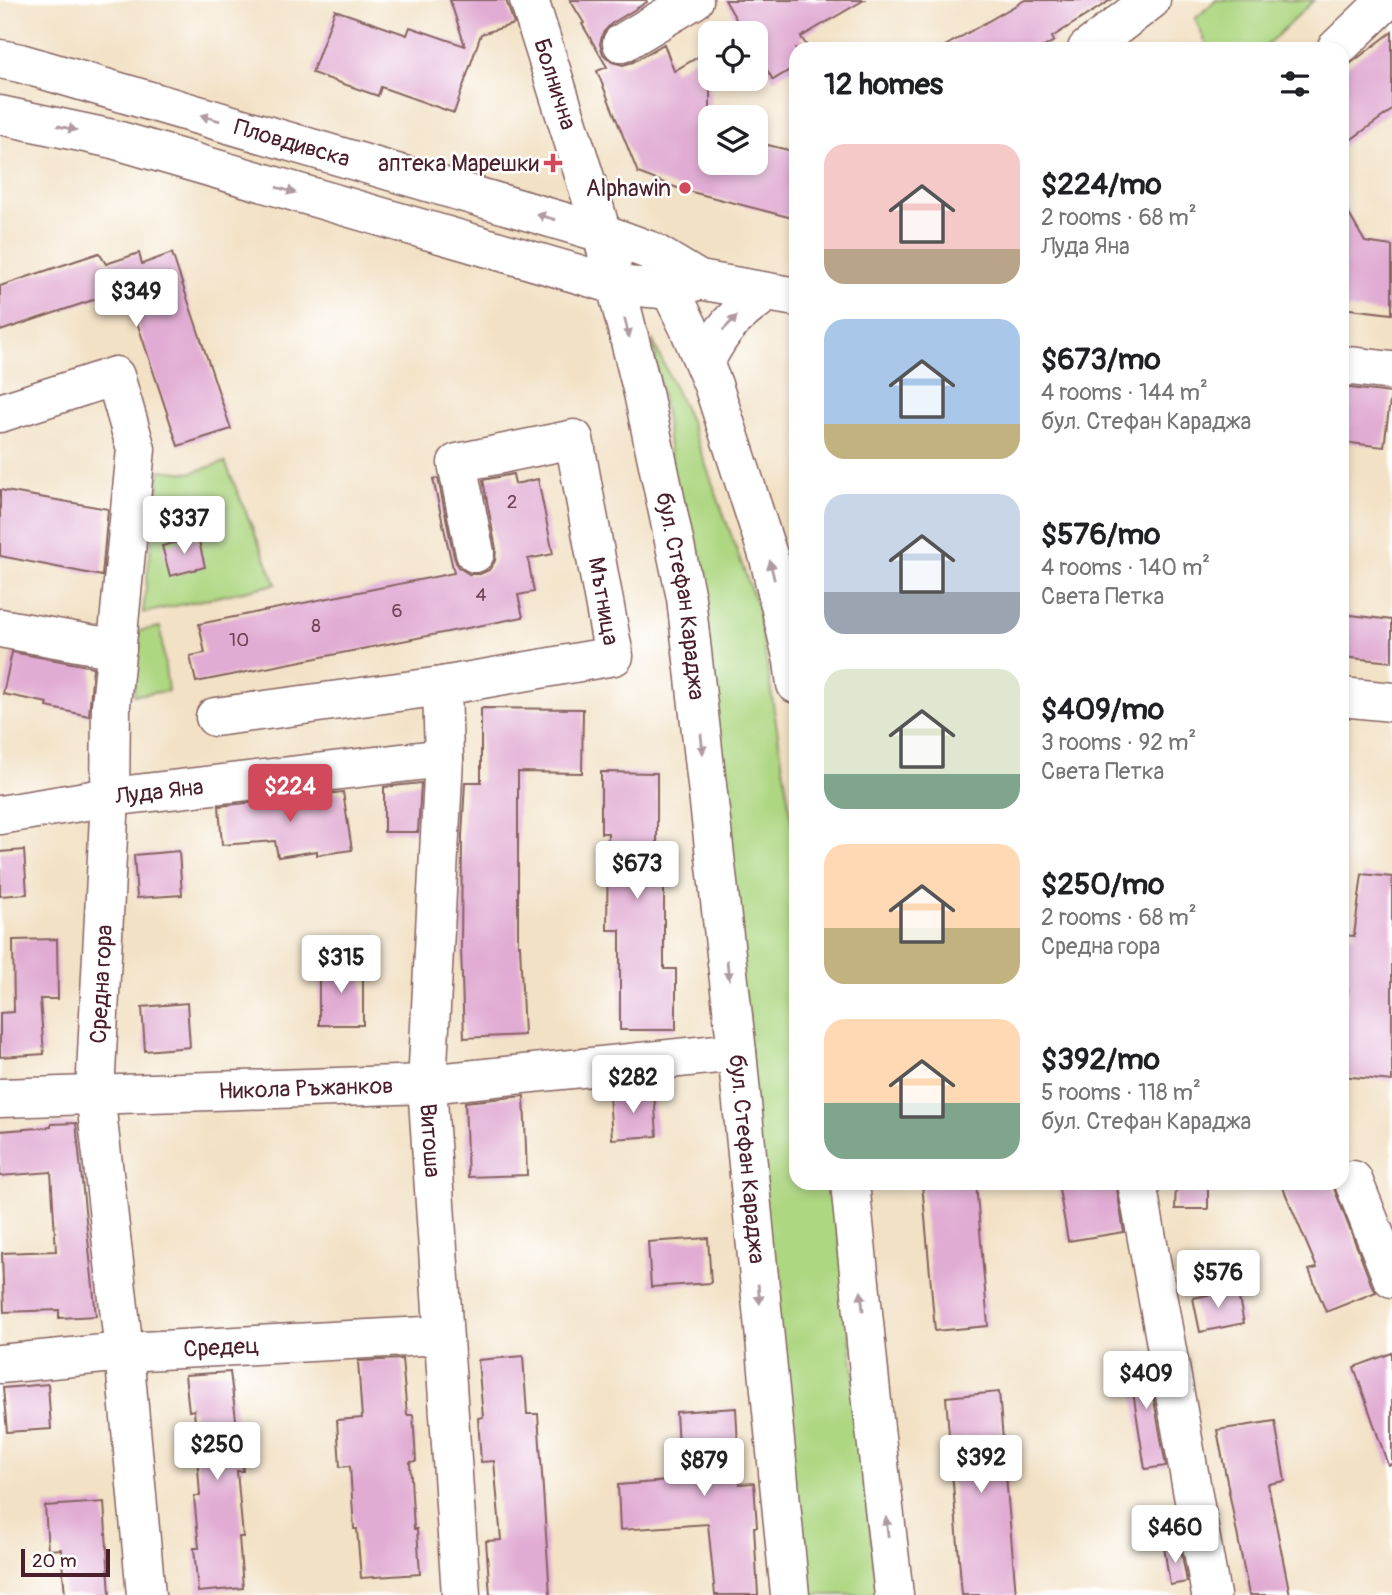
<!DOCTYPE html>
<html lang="en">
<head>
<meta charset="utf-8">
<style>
  body { margin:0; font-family:Pangolin,sans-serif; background:#f2f2f2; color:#202124; height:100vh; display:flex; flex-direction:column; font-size:26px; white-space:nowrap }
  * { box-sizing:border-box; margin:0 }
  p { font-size:23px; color:#757577 }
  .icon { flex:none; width:38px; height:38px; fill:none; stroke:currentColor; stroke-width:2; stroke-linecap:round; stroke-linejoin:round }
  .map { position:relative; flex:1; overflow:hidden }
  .drawer { position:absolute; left:789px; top:42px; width:560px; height:1148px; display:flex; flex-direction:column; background:#fff; border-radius:21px; box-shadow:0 4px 10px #0003 }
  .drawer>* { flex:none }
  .fabs { position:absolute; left:698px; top:21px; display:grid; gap:14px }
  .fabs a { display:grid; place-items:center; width:70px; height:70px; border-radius:14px; background:#fff; box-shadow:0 4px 10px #0003; font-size:35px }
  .scale { position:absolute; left:21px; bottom:18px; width:89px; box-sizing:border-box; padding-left:7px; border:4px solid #4a1f2b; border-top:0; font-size:19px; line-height:24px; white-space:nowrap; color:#4a1f2b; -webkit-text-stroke:5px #fff; paint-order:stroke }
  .price { position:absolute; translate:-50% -60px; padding:0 16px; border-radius:7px; background:#fff; color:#222; font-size:23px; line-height:46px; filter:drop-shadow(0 2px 4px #0008) }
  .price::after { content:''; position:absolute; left:50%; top:42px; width:21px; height:16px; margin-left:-10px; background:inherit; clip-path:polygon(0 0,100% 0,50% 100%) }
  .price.current { background:#d1495b; color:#fff }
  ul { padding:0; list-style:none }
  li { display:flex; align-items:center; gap:21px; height:175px; padding:0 35px }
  li span { display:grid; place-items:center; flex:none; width:196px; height:140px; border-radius:21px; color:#555 }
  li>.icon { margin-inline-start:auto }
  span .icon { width:84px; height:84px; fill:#fffc; stroke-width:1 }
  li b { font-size:30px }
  h2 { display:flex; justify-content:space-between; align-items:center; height:84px; padding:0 35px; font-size:30px }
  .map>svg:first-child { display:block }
  .green { fill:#aed782; stroke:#7c7b56; stroke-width:2 }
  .building { fill:#e1acd3 }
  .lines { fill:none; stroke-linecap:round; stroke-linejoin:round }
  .minor-casing { stroke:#856361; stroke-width:41 }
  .minor { stroke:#fff; stroke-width:38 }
  .oneway { fill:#ae9aa0 }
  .poi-dot { fill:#d1495b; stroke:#fff; stroke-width:2.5 }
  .labels { text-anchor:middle; stroke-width:5; stroke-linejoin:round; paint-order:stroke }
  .number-label { font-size:19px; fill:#704255 }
  .street-label { font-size:23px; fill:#4a1f2b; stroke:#fff }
  .poi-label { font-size:23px; fill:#4a1f2b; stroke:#fff; text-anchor:end }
</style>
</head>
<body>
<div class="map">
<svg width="1392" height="1595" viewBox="0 0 1392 1595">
  <rect width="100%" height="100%" fill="#fff"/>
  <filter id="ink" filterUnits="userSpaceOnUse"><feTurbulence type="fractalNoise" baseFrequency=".0143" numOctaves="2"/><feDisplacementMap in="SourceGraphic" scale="14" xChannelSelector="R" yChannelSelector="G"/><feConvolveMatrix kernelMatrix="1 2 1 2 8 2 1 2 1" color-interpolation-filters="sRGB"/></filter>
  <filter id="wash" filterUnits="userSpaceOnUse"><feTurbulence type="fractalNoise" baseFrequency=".00686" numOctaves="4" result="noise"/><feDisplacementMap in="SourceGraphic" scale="28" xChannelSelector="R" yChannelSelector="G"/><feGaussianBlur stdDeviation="1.57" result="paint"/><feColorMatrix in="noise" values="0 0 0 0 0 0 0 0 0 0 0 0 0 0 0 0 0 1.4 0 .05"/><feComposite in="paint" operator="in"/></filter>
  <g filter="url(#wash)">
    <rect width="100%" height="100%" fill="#f2e1c5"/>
    <path class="green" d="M1216,0H1314L1263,49H1209L1195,19Z
      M652,339L689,419L758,609L796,848V1183H834L877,1595H803L666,421Z
      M225,462L276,584L143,613L160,470L190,473Z
      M160,627L168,691L134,695L139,631Z"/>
    <g id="blocks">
      <path class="building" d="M450,0H506L514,24L481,34L454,113L381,87L378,96L312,73L335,10L407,35L410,27L465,46Z
        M570,0H646L647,2L611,24L603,33L600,44L603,54L612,62L623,65L633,62L664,44L674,71L710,50V163H756V142L796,152V219L680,189L638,173L597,71L607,67L582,24L584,23Z
        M725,0H864L801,37L809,49H796V66L773,80L756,51V33H744Z
        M1025,0H1111L1052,37L1054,41L1040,49H940Z
        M1392,32V110L1342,146V70Z
        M1342,202L1365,242L1392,246V314L1342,308Z
        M99,253L106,264L139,253L142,264L172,253L231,429L178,446L126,289L0,331V286Z
        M1342,387L1391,393L1384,447L1342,442Z
        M513,474L515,484L538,479L553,554L528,559L534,592L518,595L523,617L196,682L190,656L205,653L199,624L454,573L433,479L438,478L454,557L458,567L469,574H480L489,570L495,561L496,549L483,480Z
        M0,490L108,509L102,576L0,556Z
        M198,537L205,567L170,576L162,546Z
        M1342,614L1392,620V662L1342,657Z
        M12,652L93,667L89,716L47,707L48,703L3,694Z
        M481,708L583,709L582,773L518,772V945H520L524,1035L464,1038L461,947L462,836L465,782H481Z
        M601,772L657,773V870H664V969H676V1030H620V930H607L608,833H601Z
        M421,783L418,832H384V787Z
        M343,792L352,850L317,855V851L278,857L275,841L222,845L219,806Z
        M24,850L27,894L0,896V852Z
        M179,851L182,895L137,898L134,855Z
        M1362,874L1392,877V1081L1342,1076V1040L1348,989H1342V935L1354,936Z
        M57,939L58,999H40L44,1054L0,1057V1013L14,1012L13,940Z
        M363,965V1025H319V966Z
        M187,1003L190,1047L145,1051L142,1007Z
        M654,1092L657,1136L612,1139L609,1095Z
        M524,1096L527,1175L468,1177L465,1102Z
        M76,1123L96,1316L59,1318V1310L4,1312L2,1253L56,1251L51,1172L0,1176V1131L51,1127V1124Z
        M922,1183H976L988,1326L935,1331Z
        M1058,1183H1116L1124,1232L1068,1241Z
        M1176,1183H1208V1209H1175Z
        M1281,1183H1332L1372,1286L1376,1292L1326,1312L1309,1270L1317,1268Z
        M708,1238L711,1283L651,1287L648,1242Z
        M1237,1289L1244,1323L1200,1332L1193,1298Z
        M1145,1351L1166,1466L1145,1469L1127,1354Z
        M1392,1353V1464L1388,1465L1354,1367Z
        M523,1356L527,1414H538L550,1595H490L486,1541L501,1540L494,1461L481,1462L478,1418L483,1417L478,1360Z
        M402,1359L407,1415H413L416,1461L410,1462L414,1529H417L420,1574L361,1578L357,1529H354L350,1466L340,1467L337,1420L362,1418L358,1361Z
        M230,1372L237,1427H240L243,1471H237L243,1537H239L243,1588L198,1592L194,1548H199L194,1496H200L194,1410L189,1411L185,1375Z
        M48,1384L51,1429L7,1432L3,1388Z
        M999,1392L1016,1595H962L946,1397Z
        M736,1408L740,1484L754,1483L757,1527H754L758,1595H715L708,1524L620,1530L618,1485L680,1480L676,1412Z
        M1275,1421L1285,1481L1268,1484L1290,1595H1249L1217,1430Z
        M104,1502L110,1595H65L61,1549L48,1550L45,1506Z
        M1180,1544L1187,1582L1170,1585L1164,1547Z"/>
    </g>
  </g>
  <g filter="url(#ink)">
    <use href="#blocks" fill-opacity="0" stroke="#856361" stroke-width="2"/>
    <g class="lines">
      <g class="minor-casing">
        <g id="minor">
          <path id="s1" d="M529,0L596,213L616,285L643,393L686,598L737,1052L790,1595"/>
          <path d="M622,43L694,0"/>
          <path d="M1087,49L1151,0"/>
          <path d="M1336,49L1387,0"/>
          <path id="s2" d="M0,59L20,63L602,233L651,251L699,280L796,297"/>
          <path d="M0,115L113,139L616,285L672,290L699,280"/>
          <path d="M660,269L688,326L713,385L769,558L793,661L796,684"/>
          <path d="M705,362C722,328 735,315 766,293"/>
          <path d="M1342,365L1392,371"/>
          <path d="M0,413L115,376L136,449L111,705L110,797L95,1093L124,1352L146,1595"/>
          <path d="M0,628L117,649"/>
          <path id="s3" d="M442,686L444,758L427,1084L461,1595"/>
          <path d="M1342,697L1392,702"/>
          <path d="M215,717L442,686L614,656L574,439L457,463L475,553"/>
          <path id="s4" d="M0,815L110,797L444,758"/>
          <path id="s5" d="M0,1098L427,1084L737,1052"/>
          <path d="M1353,1180L1392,1278"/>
          <path d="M850,1183L872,1402L894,1595"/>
          <path d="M1137,1183L1211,1595"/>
          <path id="s6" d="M0,1364L124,1352L443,1335"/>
        </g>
      </g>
      <use href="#minor" class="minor"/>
    </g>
    <defs><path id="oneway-solid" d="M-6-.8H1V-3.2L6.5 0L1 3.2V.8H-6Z" transform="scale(1.75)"/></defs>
    <g class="oneway">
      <use href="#oneway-solid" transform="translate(210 118) rotate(-164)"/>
      <use href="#oneway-solid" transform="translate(67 128) rotate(13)"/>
      <use href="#oneway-solid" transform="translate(286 190) rotate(16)"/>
      <use href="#oneway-solid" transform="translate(546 217) rotate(-164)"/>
      <use href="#oneway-solid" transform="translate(730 323) rotate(-46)"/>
      <use href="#oneway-solid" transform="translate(627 328) rotate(76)"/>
      <use href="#oneway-solid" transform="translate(772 570) rotate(-103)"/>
      <use href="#oneway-solid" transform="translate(702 744) rotate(84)"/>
      <use href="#oneway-solid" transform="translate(728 970) rotate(84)"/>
      <use href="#oneway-solid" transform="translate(759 1294) rotate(85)"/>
      <use href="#oneway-solid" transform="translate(862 1301) rotate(-96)"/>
      <use href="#oneway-solid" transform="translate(887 1527) rotate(-97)"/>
    </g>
  </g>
  <g class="poi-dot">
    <path d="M549.5 152.5h7v7h7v7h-7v7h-7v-7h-7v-7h7z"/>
    <circle cx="685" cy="188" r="7"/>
  </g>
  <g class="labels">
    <g class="number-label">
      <text x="512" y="508">2</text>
      <text x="481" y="601">4</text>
      <text x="397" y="617">6</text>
      <text x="316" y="632">8</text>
      <text x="239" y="646">10</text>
    </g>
    <g class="street-label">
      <text dy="8" stroke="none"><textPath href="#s1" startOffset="88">Болнична</textPath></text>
      <text dy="8" stroke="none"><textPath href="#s2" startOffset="304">Пловдивска</textPath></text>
      <text dy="8" stroke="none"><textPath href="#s1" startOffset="616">бул. Стефан Караджа</textPath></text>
      <text transform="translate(604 601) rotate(80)" y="8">Мътница</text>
      <text dy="8" stroke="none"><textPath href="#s4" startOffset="161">Луда Яна</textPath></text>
      <text transform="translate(101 984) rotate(-87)" y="8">Средна гора</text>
      <text dy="8" stroke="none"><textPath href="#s5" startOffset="306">Никола Ръжанков</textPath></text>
      <text dy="8" stroke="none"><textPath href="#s3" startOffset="455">Витоша</textPath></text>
      <text dy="8" stroke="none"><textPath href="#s1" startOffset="1183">бул. Стефан Караджа</textPath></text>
      <text dy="8" stroke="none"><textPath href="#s6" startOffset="222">Средец</textPath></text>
    </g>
    <g class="poi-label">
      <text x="539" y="171">аптека Марешки</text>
      <text x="671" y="196">Alphawin</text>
    </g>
  </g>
</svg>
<div class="fabs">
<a><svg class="icon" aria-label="locate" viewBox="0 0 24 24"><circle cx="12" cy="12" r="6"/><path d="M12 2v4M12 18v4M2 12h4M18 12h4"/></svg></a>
<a><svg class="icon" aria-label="layers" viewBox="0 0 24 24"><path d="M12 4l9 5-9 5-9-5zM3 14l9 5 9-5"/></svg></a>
</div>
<div class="scale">20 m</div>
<b class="price" style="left:136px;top:329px">$349</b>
<b class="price" style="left:184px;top:556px">$337</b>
<b class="price current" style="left:290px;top:824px">$224</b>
<b class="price" style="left:637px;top:901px">$673</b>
<b class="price" style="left:341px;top:995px">$315</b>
<b class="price" style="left:633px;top:1115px">$282</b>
<b class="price" style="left:1218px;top:1310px">$576</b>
<b class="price" style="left:1146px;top:1411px">$409</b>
<b class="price" style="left:217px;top:1482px">$250</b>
<b class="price" style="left:981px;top:1495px">$392</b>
<b class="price" style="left:704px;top:1498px">$879</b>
<b class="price" style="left:1175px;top:1565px">$460</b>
<section class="drawer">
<h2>12 homes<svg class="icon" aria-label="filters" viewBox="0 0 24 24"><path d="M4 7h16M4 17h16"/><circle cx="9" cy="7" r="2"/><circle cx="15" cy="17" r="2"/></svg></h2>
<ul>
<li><span style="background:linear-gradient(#f6c9c9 75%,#b9a48a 0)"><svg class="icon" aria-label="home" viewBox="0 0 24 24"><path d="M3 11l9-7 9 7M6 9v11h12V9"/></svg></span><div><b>$224/mo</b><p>2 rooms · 68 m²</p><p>Луда Яна</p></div></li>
<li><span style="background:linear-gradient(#a9c7e8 75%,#c2b280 0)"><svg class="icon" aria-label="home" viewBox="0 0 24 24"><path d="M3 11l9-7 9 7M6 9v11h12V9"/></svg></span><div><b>$673/mo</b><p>4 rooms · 144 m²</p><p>бул. Стефан Караджа</p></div></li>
<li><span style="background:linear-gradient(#c9d6e8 70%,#9aa5b1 0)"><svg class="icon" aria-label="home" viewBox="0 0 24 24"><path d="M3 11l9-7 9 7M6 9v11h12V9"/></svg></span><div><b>$576/mo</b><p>4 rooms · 140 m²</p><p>Света Петка</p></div></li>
<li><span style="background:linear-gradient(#dfe7d0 75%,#7fa58c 0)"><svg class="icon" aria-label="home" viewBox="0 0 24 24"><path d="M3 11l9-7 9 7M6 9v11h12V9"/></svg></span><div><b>$409/mo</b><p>3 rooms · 92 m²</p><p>Света Петка</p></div></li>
<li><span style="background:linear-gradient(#ffd9b3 60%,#c2b280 0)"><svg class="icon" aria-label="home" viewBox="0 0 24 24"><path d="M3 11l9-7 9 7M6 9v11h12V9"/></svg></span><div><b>$250/mo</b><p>2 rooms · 68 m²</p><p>Средна гора</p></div></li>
<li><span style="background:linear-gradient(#ffd9b3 60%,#7fa58c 0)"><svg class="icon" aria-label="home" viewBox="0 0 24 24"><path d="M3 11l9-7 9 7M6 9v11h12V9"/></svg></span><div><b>$392/mo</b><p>5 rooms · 118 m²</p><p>бул. Стефан Караджа</p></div></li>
</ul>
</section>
</div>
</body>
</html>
